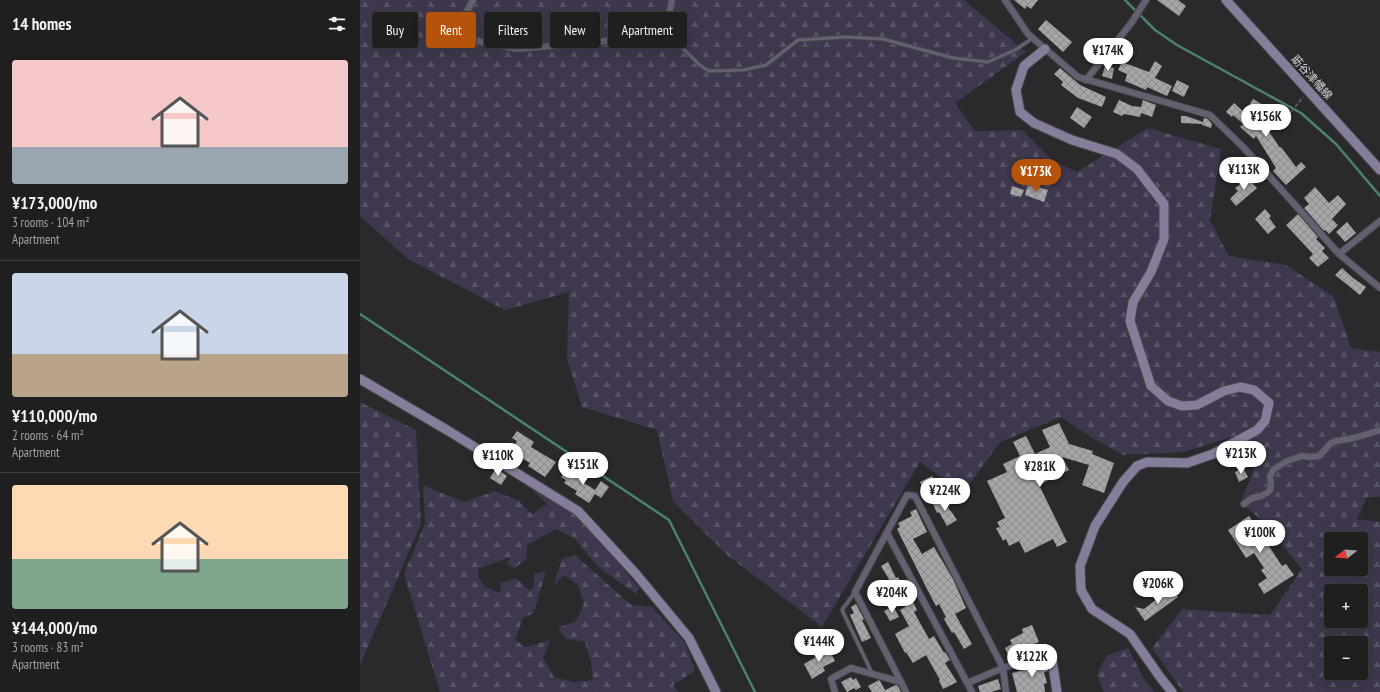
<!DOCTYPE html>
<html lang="en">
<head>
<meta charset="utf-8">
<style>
  body { margin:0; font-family:"PT Sans Narrow","Noto Sans JP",sans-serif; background:#282729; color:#f1f3f6; height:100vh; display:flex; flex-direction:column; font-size:15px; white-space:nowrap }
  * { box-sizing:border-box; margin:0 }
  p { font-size:13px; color:#a2a2a5 }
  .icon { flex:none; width:22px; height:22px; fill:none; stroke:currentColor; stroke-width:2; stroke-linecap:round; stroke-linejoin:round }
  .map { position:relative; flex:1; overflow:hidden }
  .drawer { display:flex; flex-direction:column; background:#201f20; width:360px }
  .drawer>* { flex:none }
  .top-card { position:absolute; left:12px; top:12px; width:380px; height:36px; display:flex; gap:8px }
  .needle { width:26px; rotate:253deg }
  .buttons { position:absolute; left:964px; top:532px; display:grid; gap:8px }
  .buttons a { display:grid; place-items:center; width:44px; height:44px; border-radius:4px; background:#201f20; box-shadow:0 4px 16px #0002,0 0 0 1px #3d3d3e; font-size:20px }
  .price { position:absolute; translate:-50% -34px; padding:0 9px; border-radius:14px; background:#fff; color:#222; font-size:13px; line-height:26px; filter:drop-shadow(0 1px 2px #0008) }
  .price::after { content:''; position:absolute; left:50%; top:24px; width:12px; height:9px; margin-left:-6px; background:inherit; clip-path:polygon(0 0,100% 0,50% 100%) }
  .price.active { background:#b45309; color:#fff }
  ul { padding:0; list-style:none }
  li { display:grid; align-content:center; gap:8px; height:212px; padding:0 12px }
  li+li { border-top:1px solid #3d3d3e }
  li span { display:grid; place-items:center; height:124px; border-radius:4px; color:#555 }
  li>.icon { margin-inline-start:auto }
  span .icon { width:72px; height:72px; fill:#fffc; stroke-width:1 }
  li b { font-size:17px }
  h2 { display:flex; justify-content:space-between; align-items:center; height:48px; padding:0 12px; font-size:17px }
  .tag { padding:0 14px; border-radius:4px; background:#201f20; box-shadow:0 4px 16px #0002,0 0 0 1px #3d3d3e; font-size:14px; line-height:36px }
  .tag.active { background:#b45309; color:#fff }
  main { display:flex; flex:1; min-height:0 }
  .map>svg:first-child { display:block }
  .forest { fill:url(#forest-firs); fill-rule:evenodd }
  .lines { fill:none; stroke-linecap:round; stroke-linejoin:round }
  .stream { stroke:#4b8171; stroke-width:2.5 }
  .building { fill:url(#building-cross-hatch) }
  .lane-casing { stroke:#464547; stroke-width:5 }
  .street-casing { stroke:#464547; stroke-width:8 }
  .secondary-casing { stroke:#464547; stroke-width:11 }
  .path { stroke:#656466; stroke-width:1.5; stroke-dasharray:4 2; stroke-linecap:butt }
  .lane { stroke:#655f71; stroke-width:3 }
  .street { stroke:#655f71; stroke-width:6 }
  .secondary { stroke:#867d9a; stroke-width:9 }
  .labels { text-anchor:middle; stroke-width:4; stroke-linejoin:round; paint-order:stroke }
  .street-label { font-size:11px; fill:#d9d9da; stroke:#2a292b }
</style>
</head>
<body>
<main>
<section class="drawer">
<h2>14 homes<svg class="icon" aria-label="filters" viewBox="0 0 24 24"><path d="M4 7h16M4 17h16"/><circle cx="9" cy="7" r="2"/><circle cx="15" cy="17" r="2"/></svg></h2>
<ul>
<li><span style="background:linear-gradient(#f6c9c9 70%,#9aa5b1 0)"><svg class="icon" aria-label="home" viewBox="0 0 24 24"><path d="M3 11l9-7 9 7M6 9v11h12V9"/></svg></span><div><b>¥173,000/mo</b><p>3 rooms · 104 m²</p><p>Apartment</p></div></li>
<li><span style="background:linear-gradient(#c9d6e8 65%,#b9a48a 0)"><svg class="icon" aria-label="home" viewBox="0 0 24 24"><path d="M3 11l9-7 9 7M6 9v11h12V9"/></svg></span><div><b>¥110,000/mo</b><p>2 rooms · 64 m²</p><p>Apartment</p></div></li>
<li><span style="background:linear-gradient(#ffd9b3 60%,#7fa58c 0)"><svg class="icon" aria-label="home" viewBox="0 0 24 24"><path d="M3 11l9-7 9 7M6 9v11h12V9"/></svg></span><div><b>¥144,000/mo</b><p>3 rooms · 83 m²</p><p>Apartment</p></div></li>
</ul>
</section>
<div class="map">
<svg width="1020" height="692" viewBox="0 0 1020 692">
  <defs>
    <pattern id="forest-firs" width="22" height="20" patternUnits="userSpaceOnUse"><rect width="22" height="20" fill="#3e374d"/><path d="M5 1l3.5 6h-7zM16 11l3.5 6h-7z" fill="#595366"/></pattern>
    <pattern id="building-cross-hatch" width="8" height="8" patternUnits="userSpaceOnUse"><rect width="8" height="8" fill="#a5a4a7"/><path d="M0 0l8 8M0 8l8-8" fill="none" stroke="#8c8b8e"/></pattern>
  </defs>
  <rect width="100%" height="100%" fill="#2a292b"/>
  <path class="forest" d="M0,0H604L666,52L595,103L615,131L662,130L693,161L717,172L788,128L861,149L850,221L869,256L926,265L974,297L991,348L1020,352V497H1007L997,519L1020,522V692H823L792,648L822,609L910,615L942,569L903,522L881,502L901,452L878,435L824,452L763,455L734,439L701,417L640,442L603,493L560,462L462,627L367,555L313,501L297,430L222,407L207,359L209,292L145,310L48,259L0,216ZM971,539H1001V569H971ZM971,591H1001V621H971ZM971,643H1001V673H971Z
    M0,402L56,430L61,524L0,665Z
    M63,485L104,502L135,491L159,501L172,514L187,504L167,485L216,516L253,557L279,588L276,594L237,566L214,538L196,529L167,545V558L155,568L146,564L150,557L118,569L119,579L126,587L141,593L140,583L156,578L169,590L174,587V574L186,571L174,613L163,618L155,640L166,647L190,640L183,658L194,677L214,682L233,680L231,663L225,642L206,639L198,628L216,621L224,604L218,585L204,575L194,585L202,558L216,556L271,605L292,607L325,643L335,671L313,685L319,692H80L44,574L65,523Z
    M768,648L784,679L795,692H744L737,675L746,656Z"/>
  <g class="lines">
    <path class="stream" d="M765,0L795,30L817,45L941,113L976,144L1020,196
      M0,314L309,520L395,692"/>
  </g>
  <path class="building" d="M654,0H678L671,9L667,6L665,9Z
    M797,0H818L826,6L819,16Z
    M686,20L712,42L703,52L678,29Z
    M795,61L802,66L795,78L812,86L807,96L787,87L786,90L765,81L767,74L758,70L762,62L789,72Z
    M745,66L754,68L752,79L742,76Z
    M700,68L720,85L746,97L742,107L718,98L701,85L703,82L694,74Z
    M817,80L829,86L824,97L812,91Z
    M893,99L911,110L910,112L918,122L908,130L920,148L921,147L936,167L941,162L946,167L926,185L913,171L916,168L896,136L894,139L880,127L883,124L873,115L872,117L866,112L874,103L885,113Z
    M759,100L772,106L781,107L783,100L796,105L792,117L781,113L780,117L764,114L762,116L753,112Z
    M717,107L732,117L724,128L710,118Z
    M821,116H826L843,122L844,118L848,119L852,124L851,128L842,125V124L821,123Z
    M890,176L896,182L893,184L897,188L876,206L870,199L878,191L875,188Z
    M668,184L688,190L684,202L665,195Z
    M652,186L664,190L661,197L650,194Z
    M955,187L969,203L978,195L986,204L972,219L978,225L969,234L965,230L964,231L944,208L949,204L944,198Z
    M905,209L911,216L909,218L916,227L908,234L895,219Z
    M938,214L958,237L956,239L965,248L962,251L969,258L958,267L949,258L953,254L926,225Z
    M987,222L996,233L985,242L976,232Z
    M982,268L993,278L1006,287L1000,295L975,275Z
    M699,423L709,444L733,451L732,454L754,463L744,493L722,485L729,465L702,457L709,470L679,485L707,542L697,547L693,539L665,553L659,541L649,546L646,539L643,541L636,528L640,527L637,522L645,518L627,481L647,472L643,464L660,456L653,442L666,436L675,454L690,447L682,430Z
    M157,431L174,442L171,447L196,462L185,477L168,466L170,463L151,451L157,441L152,438Z
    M136,468L147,476L141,485L130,478Z
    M883,468L888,477L879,482L875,472Z
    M207,469L218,476L220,473L227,478L224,483L235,490L241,481L249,487L241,498L235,494L229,503L215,494L217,491L204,483L206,480L201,477Z
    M572,476L577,486L565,492L560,482Z
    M584,499L590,511H591L597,520L587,526L579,512L577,513L573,504Z
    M556,509L567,532L553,539L562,554L574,547L593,579L606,608L595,614L612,644L604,649L594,632L592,633L584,619L586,617L579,604L576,606L568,591L537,529L540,527L538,523L552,516L550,512Z
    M889,516L922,566L926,564L934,575L904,594L898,584L907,578L901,570L904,568L894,553L886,558L868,530Z
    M528,562L536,578L538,577L544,587L516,600L513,593L530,584L528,582L530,581L521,566Z
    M811,588L818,597L785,621L775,607L784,609Z
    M553,602L557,610L554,612L569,639L574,636L584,653L585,652L590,660L585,663L597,682L583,689L579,681L580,680L566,655L553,663L546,652L545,653L535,634L549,626L540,610Z
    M496,604L504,619L502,620L511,638L502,642L490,615L494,613L491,607Z
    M533,606L539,617L530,621L524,611Z
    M672,625L679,642L658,651L660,654L650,659L645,648L652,644L650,640L663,633L662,629Z
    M468,647L475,661L463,667L465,671L452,679L444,664L461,654L459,652Z
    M681,661V662L686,661L688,671L684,672L687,683L684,684L685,692H657L652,673L671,668L670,664Z
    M491,677L493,680L496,678L501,687L496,690L494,688L487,692L481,682Z
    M638,679L641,689L631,692H620L618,686Z
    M519,680L520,681L525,690L536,685L538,686L541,692H512L508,686Z"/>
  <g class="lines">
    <g class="lane-casing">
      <path id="lane" d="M297,31L317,43L341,66L349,71L383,70L406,65L438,40L485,37L523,39L593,58L628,62L655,50L673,38
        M495,592L482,610L512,673"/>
    </g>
    <g class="street-casing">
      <path id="street" d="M113,0L105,15L103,27L108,39L157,49L239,42L273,36L297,31L308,20L312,0
        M645,0L668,34L718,77L850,115L884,148L979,254L1020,288
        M726,80L772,22L786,0
        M979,254L1020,221
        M884,504L892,498L901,496L907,493L910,490L911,484L910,476L914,469L927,461L942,456L950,457L959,456L971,443L976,441L994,438L1020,430
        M527,533L612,692
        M541,682L495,592L547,495L555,496L643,668L646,692
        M607,683L643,668L691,653
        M475,692L471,679L491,668L541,682L546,692"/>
    </g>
    <g class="secondary-casing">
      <path id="secondary" d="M866,0L1020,170
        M685,49L664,66L656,90L660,112L674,123L712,140L757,154L777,169L804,204V239L791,272L773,302L770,321L791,386L808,401L822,406L837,405L864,391L880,387L894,390L909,403L905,421L897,430L853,454L827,463L787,462L777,466L763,482L735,526L720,566L721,590L732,609L770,634L800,677L812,692
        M0,379L87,430L218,511L276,574L329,638L356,692
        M691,653L697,692"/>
    </g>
    <path class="path" d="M924,121L943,97"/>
    <use href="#lane" class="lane"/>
    <use href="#street" class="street"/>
    <use href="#secondary" class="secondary"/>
  </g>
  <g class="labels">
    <g class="street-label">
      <text transform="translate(952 77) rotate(48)" y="4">莇谷津幡線</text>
    </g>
  </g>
</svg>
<div class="buttons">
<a><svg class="needle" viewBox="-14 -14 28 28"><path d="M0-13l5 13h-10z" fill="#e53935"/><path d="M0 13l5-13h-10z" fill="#a2a2a5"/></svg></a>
<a>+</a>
<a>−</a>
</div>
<b class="price" style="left:748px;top:72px">¥174K</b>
<b class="price" style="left:906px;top:138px">¥156K</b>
<b class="price" style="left:884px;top:191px">¥113K</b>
<b class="price active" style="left:676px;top:193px">¥173K</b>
<b class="price" style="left:881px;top:475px">¥213K</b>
<b class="price" style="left:138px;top:477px">¥110K</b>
<b class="price" style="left:223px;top:486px">¥151K</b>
<b class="price" style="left:680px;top:488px">¥281K</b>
<b class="price" style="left:585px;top:512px">¥224K</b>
<b class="price" style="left:900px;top:554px">¥100K</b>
<b class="price" style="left:798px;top:605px">¥206K</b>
<b class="price" style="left:532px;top:614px">¥204K</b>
<b class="price" style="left:459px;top:663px">¥144K</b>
<b class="price" style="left:672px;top:678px">¥122K</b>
<div class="top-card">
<a class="tag">Buy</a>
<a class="tag active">Rent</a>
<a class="tag">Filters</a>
<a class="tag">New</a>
<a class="tag">Apartment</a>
</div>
</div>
</main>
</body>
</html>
